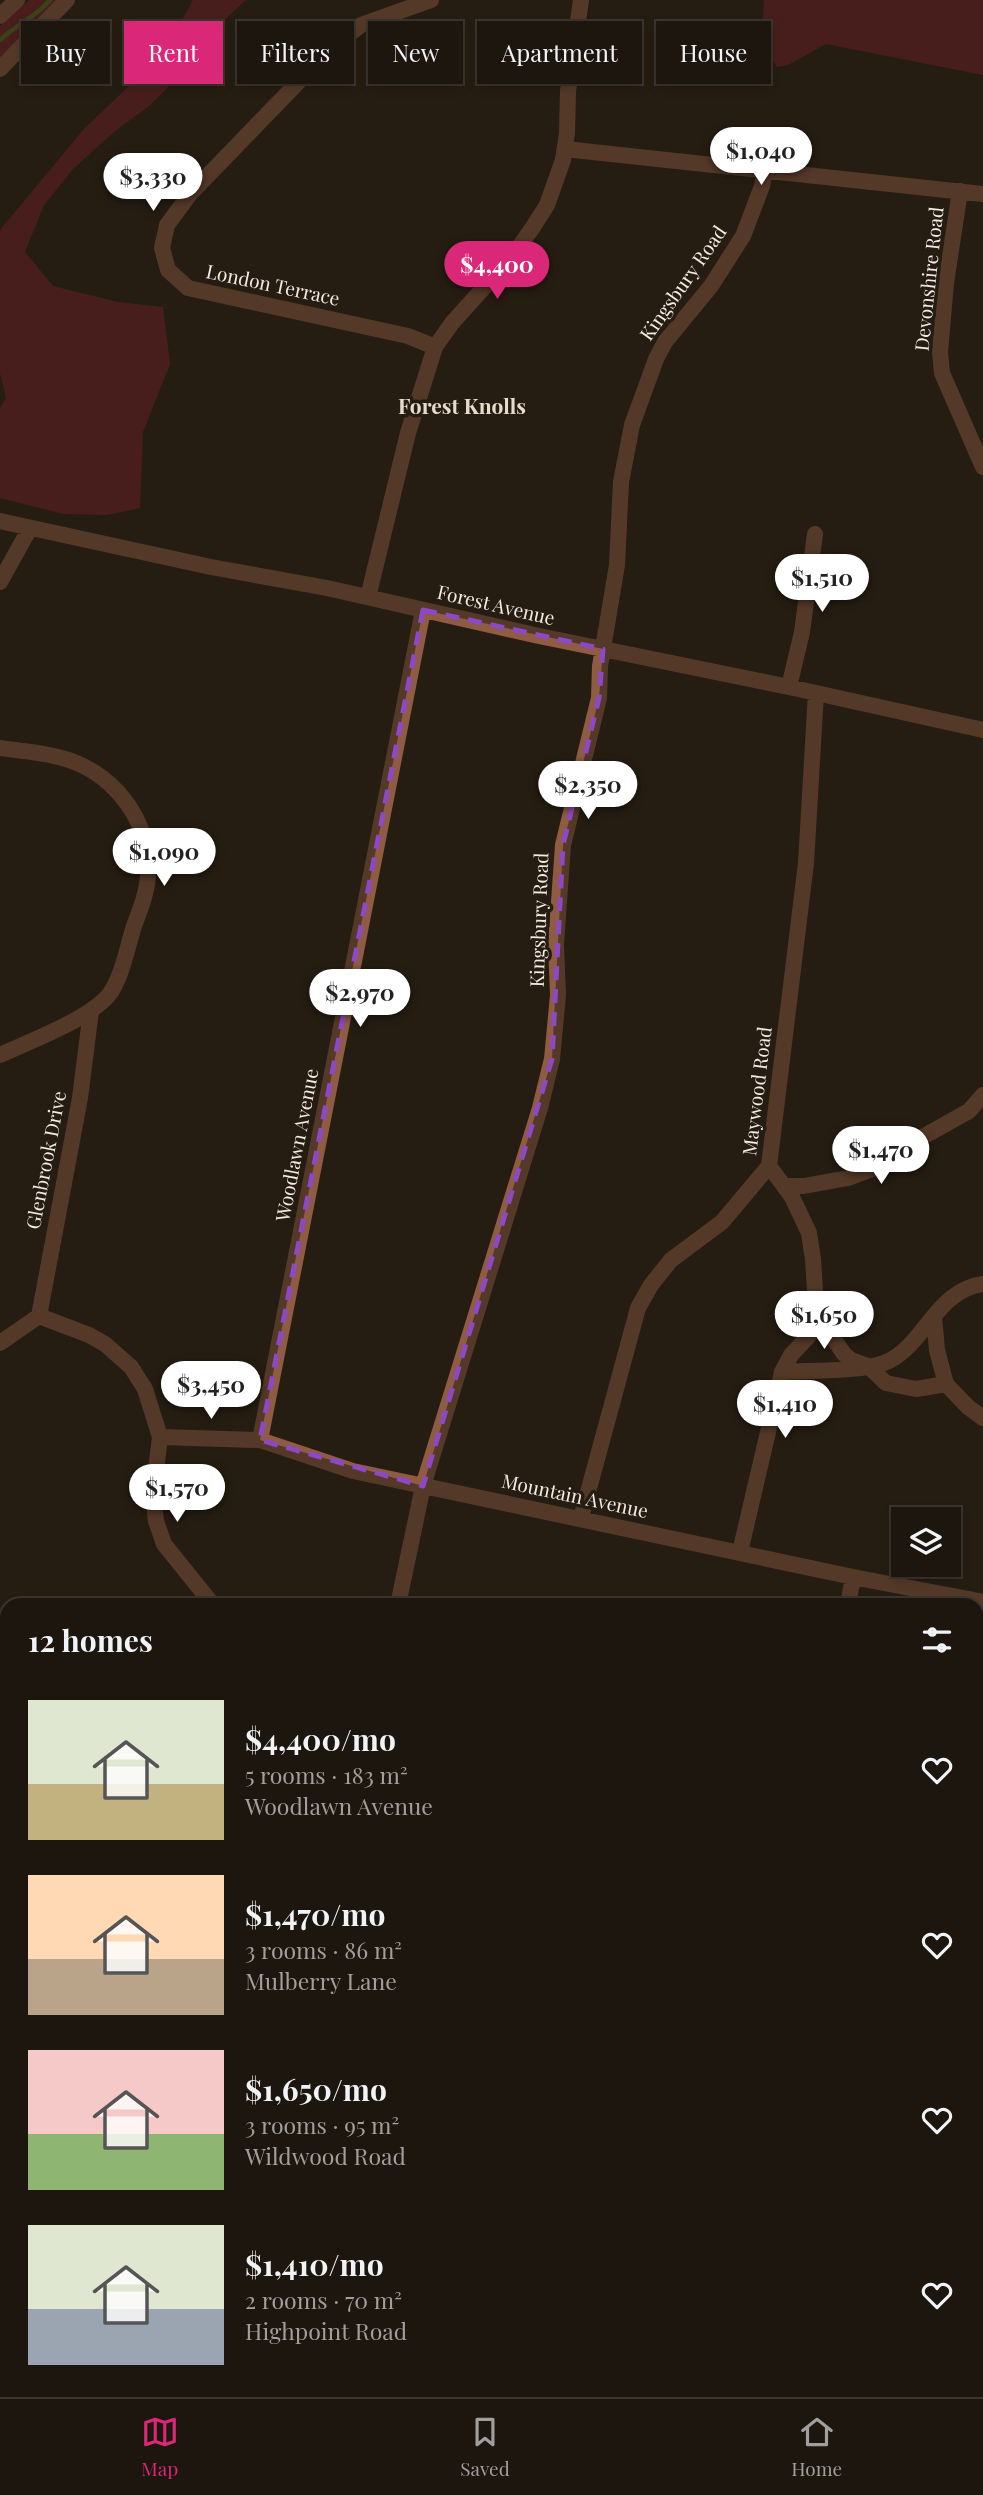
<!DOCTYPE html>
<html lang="en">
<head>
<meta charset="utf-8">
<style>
  body { margin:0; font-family:"Playfair Display",serif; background:#251f17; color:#f1f3f6; height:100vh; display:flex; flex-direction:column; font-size:26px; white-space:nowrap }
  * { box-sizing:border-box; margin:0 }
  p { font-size:23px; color:#a09f9e }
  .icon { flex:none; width:38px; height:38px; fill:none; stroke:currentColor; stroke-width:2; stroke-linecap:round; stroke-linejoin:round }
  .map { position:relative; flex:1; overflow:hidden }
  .panel { position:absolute; left:0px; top:1598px; width:984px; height:800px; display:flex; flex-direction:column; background:#1c160e; border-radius:21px 21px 0 0; box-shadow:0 4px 10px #0003,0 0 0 2px #3a352e }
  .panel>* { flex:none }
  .guide { position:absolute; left:21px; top:21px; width:942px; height:63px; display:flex; gap:14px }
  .tools { position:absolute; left:891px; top:1507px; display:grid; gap:14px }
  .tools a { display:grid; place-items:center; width:70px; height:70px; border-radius:0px; background:#1c160e; box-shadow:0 4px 10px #0003,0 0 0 2px #3a352e; font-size:35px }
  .price { position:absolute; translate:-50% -60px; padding:0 16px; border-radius:24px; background:#fff; color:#222; font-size:23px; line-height:46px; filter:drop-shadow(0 2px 4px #0008) }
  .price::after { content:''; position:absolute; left:50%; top:42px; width:21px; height:16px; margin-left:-10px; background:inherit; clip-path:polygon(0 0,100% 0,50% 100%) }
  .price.selected { background:#db2777; color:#fff }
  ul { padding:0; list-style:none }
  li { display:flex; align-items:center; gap:21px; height:175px; padding:0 28px }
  li span { display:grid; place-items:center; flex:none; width:196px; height:140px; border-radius:0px; color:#555 }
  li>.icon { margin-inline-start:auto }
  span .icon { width:84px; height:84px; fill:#fffc; stroke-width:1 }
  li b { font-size:30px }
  h2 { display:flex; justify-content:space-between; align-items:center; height:84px; padding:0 28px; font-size:30px }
  .pill { padding:0 24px; border-radius:0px; background:#1c160e; box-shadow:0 4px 10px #0003,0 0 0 2px #3a352e; font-size:24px; line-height:63px }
  .pill.selected { background:#db2777; color:#fff }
  .menu { display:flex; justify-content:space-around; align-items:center; height:98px; border-top:2px solid #3a352e; background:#1c160e; font-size:19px; color:#a09f9e }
  .menu a { display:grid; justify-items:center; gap:4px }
  .menu .selected { color:#db2777 }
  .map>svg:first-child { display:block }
  .green { fill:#6f2127 }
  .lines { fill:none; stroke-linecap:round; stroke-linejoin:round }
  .stream { stroke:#536f1e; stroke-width:4.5 }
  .minor { stroke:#8f5c43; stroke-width:16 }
  .marked { fill:none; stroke:#8d49c5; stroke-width:5; stroke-dasharray:14 9; stroke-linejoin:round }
  .labels { text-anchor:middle; stroke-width:7; stroke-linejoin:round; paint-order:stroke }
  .street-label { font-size:19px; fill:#f2ebe4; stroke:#261d12 }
  .neighbourhood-label { font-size:21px; font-weight:bold; fill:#e7dbcc; stroke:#261d12 }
</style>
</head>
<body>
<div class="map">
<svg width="983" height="2397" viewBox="0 0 983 2397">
  <rect width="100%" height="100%" fill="#261d12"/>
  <path class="green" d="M29,0H58L0,59V26Z
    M193,0H246L221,23L189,67L149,106L115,131L73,169L44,205L25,252L53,286L118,302L163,307L170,364L143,432L140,508L107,515L64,514L0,498V408L6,398L0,373V230L84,129L165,52Z
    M764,0H983V75L826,44L788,65L777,67L761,43Z
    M0,1948L7,1953V2390L293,2391L291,2397H0V2146H5L0,2142Z
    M983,2311V2372L977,2374V2318Z
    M526,2391H736L731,2397H531Z"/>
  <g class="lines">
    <path class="stream" d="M0,40C16,25 36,17 50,0
      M0,2108L7,2130"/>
    <path class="minor" d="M431,0L361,25L345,37L309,71L190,194L167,225L162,248L168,270L188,288L408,336L435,347
      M0,16L17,0
      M0,69L67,0
      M565,149L983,194
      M960,191L946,283L940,352L942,373L983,467
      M0,521L211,567L327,588L539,636L789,687L983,730
      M0,582L30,528
      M368,597L408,433L435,347L452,323L514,254L533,227L547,205L563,160L567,133L568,91L581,0
      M789,687L802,632L815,534
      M0,748C19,751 40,752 58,757C111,769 152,820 148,875C147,893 140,910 134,926C127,948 123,973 111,992C93,1018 30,1041 0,1055
      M769,1166L784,1186H804L848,1178L880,1166L919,1139L969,1111L983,1095
      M784,1186L792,1197L809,1233L813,1259L816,1306L822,1322L844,1354L851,1360L868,1366L886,1383L916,1389L946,1384L968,1407L983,1418
      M39,1316L80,1098L91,1011
      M934,1317L937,1350L946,1384
      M0,1343L39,1316L89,1335L105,1344L131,1367L145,1389L160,1437L153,1495L156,1521L164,1544L213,1605
      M782,1372C811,1370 859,1372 884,1363C923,1349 935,1290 983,1284
      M160,1437L260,1440L353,1471L853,1577L983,1602
      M260,1440L423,610
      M581,1518L638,1308L651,1285L671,1260L722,1222L769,1166L806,863L816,693
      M740,1552L782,1372L791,1355L822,1322
      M398,1605L423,1486L540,1108L552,1059L558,995L556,944L563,845L599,698L600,666L617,565L621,482L632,425L656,359L665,342L711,286L743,236L762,186L765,169
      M848,1605L853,1577
      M0,1705L7,1706
      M976,2001H983
      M789,2390L795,2397
      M755,2397L762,2390"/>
  </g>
  <path d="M0 0H983V2397H0ZM423,610L603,649L599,698L563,845L552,1059L423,1486L260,1440Z" fill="#261d12" fill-opacity=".55" fill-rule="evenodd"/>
  <path class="marked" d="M423,610L603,649L599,698L563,845L552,1059L423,1486L260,1440Z"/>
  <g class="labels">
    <g class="street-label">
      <text transform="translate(929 279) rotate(-84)" y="7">Devonshire Road</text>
      <text transform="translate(683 283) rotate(-55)" y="7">Kingsbury Road</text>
      <text transform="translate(273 285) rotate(12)" y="7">London Terrace</text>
      <text transform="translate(496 605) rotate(13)" y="7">Forest Avenue</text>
      <text transform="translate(539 920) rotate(-88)" y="7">Kingsbury Road</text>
      <text transform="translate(757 1091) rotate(-83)" y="7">Maywood Road</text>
      <text transform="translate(297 1145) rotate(-79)" y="7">Woodlawn Avenue</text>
      <text transform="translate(46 1160) rotate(-79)" y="7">Glenbrook Drive</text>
      <text transform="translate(575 1496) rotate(12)" y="7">Mountain Avenue</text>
    </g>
    <g class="neighbourhood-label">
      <text x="462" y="414">Forest Knolls</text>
    </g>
  </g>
</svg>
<div class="tools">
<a><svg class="icon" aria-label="layers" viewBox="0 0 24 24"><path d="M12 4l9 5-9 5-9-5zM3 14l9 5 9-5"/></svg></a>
</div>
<b class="price" style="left:761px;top:187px">$1,040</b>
<b class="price" style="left:153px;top:213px">$3,330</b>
<b class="price selected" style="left:497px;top:301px">$4,400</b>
<b class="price" style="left:822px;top:614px">$1,510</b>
<b class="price" style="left:588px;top:821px">$2,350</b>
<b class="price" style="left:164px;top:888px">$1,090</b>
<b class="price" style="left:360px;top:1029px">$2,970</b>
<b class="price" style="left:881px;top:1186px">$1,470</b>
<b class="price" style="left:824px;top:1351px">$1,650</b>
<b class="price" style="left:211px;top:1421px">$3,450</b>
<b class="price" style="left:785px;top:1440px">$1,410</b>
<b class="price" style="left:177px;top:1524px">$1,570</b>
<div class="guide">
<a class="pill">Buy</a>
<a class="pill selected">Rent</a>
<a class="pill">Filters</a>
<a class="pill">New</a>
<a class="pill">Apartment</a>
<a class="pill">House</a>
</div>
<section class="panel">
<h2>12 homes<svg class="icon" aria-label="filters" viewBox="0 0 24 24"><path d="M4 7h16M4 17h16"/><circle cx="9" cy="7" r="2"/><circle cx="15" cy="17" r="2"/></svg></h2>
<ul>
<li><span style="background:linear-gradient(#dfe7d0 60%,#c2b280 0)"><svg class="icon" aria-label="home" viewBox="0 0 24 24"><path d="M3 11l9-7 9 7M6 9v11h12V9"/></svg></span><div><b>$4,400/mo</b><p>5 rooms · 183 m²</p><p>Woodlawn Avenue</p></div><svg class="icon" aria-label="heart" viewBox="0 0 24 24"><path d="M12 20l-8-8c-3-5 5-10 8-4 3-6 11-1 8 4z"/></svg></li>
<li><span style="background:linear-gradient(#ffd9b3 60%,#b9a48a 0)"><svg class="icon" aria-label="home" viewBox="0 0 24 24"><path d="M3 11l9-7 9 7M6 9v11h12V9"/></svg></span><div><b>$1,470/mo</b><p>3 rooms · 86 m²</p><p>Mulberry Lane</p></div><svg class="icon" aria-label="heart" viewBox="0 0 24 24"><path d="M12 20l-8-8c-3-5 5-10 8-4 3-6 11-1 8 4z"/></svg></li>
<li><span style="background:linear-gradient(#f6c9c9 60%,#8fb573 0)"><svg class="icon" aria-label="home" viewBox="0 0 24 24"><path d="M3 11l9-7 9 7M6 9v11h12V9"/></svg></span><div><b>$1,650/mo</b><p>3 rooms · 95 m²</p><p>Wildwood Road</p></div><svg class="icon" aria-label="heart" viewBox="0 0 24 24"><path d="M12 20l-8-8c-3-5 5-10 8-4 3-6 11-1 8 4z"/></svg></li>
<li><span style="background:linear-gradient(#dfe7d0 60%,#9aa5b1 0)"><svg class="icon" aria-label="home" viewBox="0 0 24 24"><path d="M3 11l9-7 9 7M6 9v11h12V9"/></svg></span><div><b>$1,410/mo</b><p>2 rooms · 70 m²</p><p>Highpoint Road</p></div><svg class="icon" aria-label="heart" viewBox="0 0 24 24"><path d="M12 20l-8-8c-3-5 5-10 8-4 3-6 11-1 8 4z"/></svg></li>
</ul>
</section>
</div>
<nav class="menu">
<a class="selected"><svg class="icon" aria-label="map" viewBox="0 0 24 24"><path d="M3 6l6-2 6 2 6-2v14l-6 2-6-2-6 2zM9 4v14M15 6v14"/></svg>Map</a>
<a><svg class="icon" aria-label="saved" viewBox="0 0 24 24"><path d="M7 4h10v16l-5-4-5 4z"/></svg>Saved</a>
<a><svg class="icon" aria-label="home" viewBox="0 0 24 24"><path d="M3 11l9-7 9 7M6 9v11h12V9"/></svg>Home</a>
</nav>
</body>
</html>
